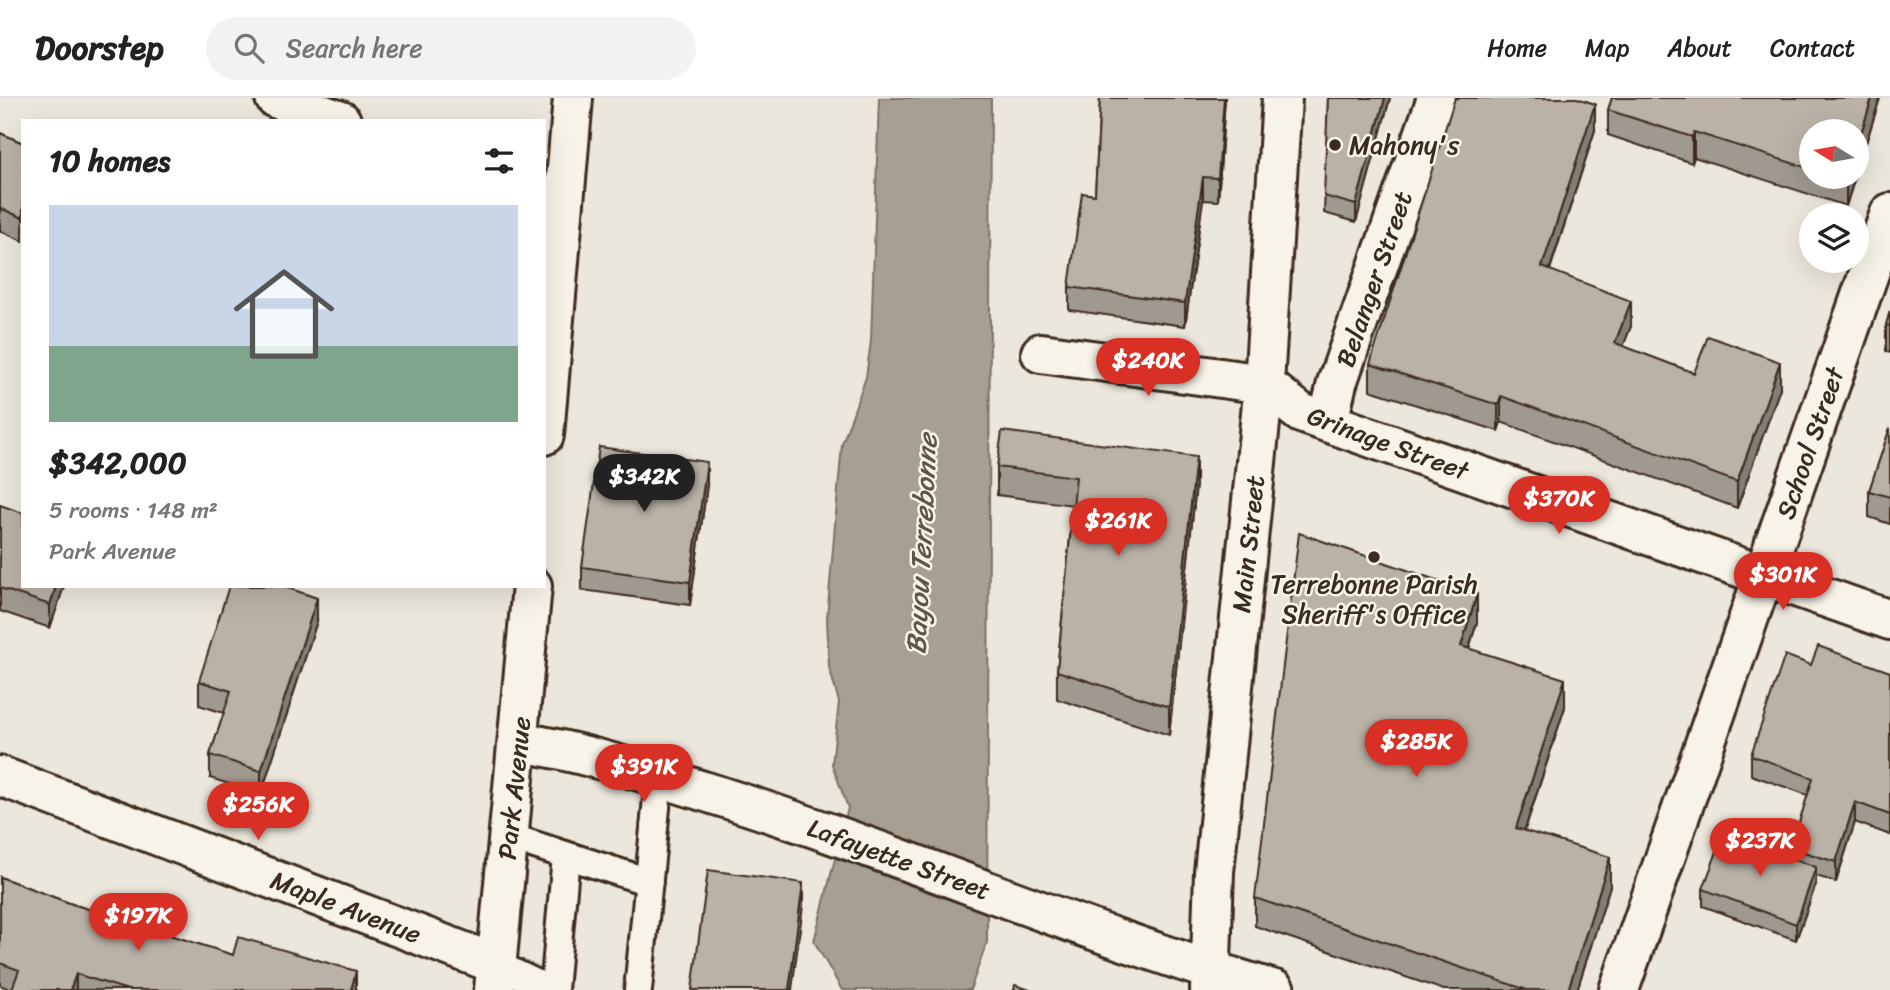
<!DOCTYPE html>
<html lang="en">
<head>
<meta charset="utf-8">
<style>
  body { margin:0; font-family:Sriracha,sans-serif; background:#f2f2f2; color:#222; height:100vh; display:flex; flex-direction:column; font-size:26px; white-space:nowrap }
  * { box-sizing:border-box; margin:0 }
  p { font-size:23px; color:#767676 }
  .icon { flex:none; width:38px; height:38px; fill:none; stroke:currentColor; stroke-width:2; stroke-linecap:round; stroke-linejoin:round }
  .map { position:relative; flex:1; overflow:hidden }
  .sheet { position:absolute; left:21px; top:21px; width:525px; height:469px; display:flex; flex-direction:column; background:#fff; border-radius:0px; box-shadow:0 7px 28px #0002 }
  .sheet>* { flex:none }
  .needle { width:46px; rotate:281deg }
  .fabs { position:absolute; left:1799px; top:21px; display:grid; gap:14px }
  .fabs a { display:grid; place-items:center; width:70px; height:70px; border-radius:50%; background:#fff; box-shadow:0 7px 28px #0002; font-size:35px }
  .price { position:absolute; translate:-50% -60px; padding:0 16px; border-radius:24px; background:#d93025; color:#fff; font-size:23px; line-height:46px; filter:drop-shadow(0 2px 4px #0008) }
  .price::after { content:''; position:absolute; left:50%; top:42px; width:21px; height:16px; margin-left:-10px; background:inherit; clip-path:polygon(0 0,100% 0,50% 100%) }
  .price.on { background:#222; color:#fff }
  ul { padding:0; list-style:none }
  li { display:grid; align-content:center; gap:14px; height:371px; padding:0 28px }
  li span { display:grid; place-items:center; height:217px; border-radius:0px; color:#555 }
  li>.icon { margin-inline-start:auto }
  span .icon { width:126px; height:126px; fill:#fffc; stroke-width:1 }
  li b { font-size:30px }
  h2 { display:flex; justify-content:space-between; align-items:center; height:84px; padding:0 28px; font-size:30px }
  header { display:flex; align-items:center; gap:42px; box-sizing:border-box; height:98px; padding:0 35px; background:#fff; border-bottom:2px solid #e0e0e0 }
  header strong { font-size:33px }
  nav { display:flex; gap:38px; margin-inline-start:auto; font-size:24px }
  .search { width:490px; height:63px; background:#f2f2f2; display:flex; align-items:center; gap:18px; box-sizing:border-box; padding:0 24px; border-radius:38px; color:#767676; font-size:26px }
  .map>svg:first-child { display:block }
  .water { fill:#a89f93; stroke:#7c7064; stroke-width:2 }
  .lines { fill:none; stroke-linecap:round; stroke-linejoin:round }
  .service-casing { stroke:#3b2a1e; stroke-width:32 }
  .minor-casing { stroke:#3b2a1e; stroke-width:44 }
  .tertiary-casing { stroke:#3b2a1e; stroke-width:44 }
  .primary-casing { stroke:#3b2a1e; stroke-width:44 }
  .service { stroke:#f7f3e8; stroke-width:26 }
  .minor { stroke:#f7f3e8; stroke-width:38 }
  .tertiary { stroke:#f7f3e8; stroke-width:38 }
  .primary { stroke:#f7f3e8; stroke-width:38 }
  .wall { fill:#a09990; stroke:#3b2a1e; stroke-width:2 }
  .shaded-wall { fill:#827d75; stroke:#3b2a1e; stroke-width:2 }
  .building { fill:#bab2a7; stroke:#3b2a1e; stroke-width:2 }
  .poi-dot { fill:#3b2a1e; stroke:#f7f3e8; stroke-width:2.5 }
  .labels { text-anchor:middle; stroke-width:5; stroke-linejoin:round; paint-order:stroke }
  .poi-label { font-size:26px; fill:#3b2a1e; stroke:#f7f3e8; text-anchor:start }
  .street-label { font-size:26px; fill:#3b2a1e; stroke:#f7f3e8 }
  .water-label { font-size:28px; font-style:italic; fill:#615347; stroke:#f7f3e8 }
</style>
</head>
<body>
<header>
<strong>Doorstep</strong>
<div class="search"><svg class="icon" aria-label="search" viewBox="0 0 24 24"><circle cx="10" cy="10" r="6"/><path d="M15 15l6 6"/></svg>Search here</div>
<nav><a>Home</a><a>Map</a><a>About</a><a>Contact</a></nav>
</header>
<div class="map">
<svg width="1890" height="892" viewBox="0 0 1890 892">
  <rect width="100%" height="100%" fill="#ece7dc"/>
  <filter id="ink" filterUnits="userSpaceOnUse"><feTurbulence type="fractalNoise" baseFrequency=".0143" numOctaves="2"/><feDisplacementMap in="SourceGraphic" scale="14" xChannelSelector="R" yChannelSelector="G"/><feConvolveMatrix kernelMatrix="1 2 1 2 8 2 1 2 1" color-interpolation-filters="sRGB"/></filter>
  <g filter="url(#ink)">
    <path class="water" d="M879,0H991L987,844L970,892H842L814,843L848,710L832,666L839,604L829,569L827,520L842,346L866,279L871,243Z"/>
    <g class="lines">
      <g class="service-casing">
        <path id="service" d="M510,739L649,784
          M496,866L550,892
          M554,892L566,758
          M638,892L659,680"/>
      </g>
      <g class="minor-casing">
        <path id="minor" d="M275,0L341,23
          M1041,255L1264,286L1301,315L1890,522
          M1328,324L1337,285L1437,0
          M0,678L496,866
          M1619,892L1890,115"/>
      </g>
      <g class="tertiary-casing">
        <path id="tertiary" d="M519,644C590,655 651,677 719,698C906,757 1086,837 1275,892"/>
      </g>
      <g class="primary-casing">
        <path id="primary" d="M544,337L573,0
          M494,892L532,488
          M1210,892L1214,774L1264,286L1282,0"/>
      </g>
      <use href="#service" class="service"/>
      <use href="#minor" class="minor"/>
      <use href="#tertiary" class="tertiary"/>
      <use href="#primary" class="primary"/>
    </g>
    <path class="wall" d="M1100,0H1225L1218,103L1203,102L1185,228L1069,212V189L1095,97Z
      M1328,0H1390L1356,124L1324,115Z
      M1612,0H1880L1857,74V33H1811V79H1855L1846,108L1694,59L1692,65L1608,37V12Z
      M1595,32L1550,172L1631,228L1623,248L1694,275L1780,290L1737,410L1501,324L1498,333L1370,292V266Z
      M0,35L23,45V143L0,133Z
      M1890,213V255L1886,253V227Z
      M1890,330V426L1869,419V393Z
      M997,369L1196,387L1169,637L1057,601V573L1073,407L997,397Z
      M707,387L690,507L582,492V469Z
      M0,407L23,488H64L50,530L0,513Z
      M317,523L261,696L210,680V657L224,615L199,607V583Z
      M1477,524L1469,551L1565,609L1525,732L1610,788L1577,892H1444L1255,828V800Z
      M1811,567L1890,574V737L1855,724L1836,784L1816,778V786L1796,842L1703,808V791L1791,760V750L1808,697L1751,677V657Z
      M0,779L72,806L233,857L356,892H12L0,887Z"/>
    <path class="shaded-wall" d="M1224,0H1225L1218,103V80Z
      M1385,0H1390L1356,124V107Z
      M1872,0H1880L1857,74V48Z
      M1595,6V32L1542,195V169Z
      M1694,34V59L1692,65V39Z
      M1203,79V102L1185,228V205Z
      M1847,79H1855L1846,108V82Z
      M1631,203V228L1615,270V245Z
      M1780,264V290L1737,410V384Z
      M1501,298V324L1498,333V307Z
      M1196,359V387L1169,637V609Z
      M707,364V387L690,507V484Z
      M56,488H64L50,530V507Z
      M1477,496V524L1461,576V548Z
      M317,500V523L261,696V673Z
      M1565,581V609L1516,758V730Z
      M1855,704V724L1836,784V764Z
      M1610,759V788L1577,892H1568Z
      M1816,769V786L1796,842V826Z
      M803,785V808L792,892H789Z
      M356,873V892H351Z
      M76,876V892H70Z"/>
    <path class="building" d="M1100,0H1224L1218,80L1203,79L1185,205L1069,189L1082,95L1095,97Z
      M1328,0H1385L1356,107L1324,98Z
      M1455,0H1577L1595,6L1542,169L1631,203L1615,245L1694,275L1708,238L1780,264L1737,384L1501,298L1498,307L1370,266Z
      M1612,0H1872L1857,48V33H1811V71L1694,34L1692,39L1608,12Z
      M0,35L23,45V120L0,110Z
      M1835,79H1847L1846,82Z
      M1890,213V228L1886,227Z
      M1890,330V399L1869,393Z
      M1002,333L1196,359L1169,609L1057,573L1076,379L997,369Z
      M599,349L707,364L690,484L582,469Z
      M0,407L23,415V488H56L50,507L0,490Z
      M1299,435L1477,496L1461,548L1565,581L1516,730L1610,759L1568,892H1527L1255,800Z
      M229,488H282L317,500L261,673L210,657L231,593L199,583Z
      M1818,548L1890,574V717L1855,704L1836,764L1791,750L1813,680L1751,657L1785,557L1811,567Z
      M1724,735L1816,769L1796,826L1703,791Z
      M708,772L803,785L789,892H692Z
      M0,779L72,806L233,857L238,839L356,873L351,892H128L76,876L70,892H16L12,891L19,872L0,865Z
      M1015,887L1030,892H1014Z"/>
  </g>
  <g class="poi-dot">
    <circle cx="1335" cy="47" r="7"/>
    <circle cx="1374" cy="459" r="7"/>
  </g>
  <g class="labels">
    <g class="poi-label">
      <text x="1349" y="56">Mahony's</text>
      <text x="1374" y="495" text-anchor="middle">Terrebonne Parish<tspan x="1374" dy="30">Sheriff's Office</tspan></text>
    </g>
    <g class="street-label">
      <text transform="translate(1374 181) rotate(-71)" y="9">Belanger Street</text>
      <text transform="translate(1388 345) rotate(20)" y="9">Grinage Street</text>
      <text transform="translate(1810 345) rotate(-71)" y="9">School Street</text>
      <text transform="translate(1248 446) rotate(-84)" y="9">Main Street</text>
      <text transform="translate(514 690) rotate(-84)" y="9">Park Avenue</text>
      <text transform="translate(899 761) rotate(20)" y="9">Lafayette Street</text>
      <text transform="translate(346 809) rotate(21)" y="9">Maple Avenue</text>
    </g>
    <g class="water-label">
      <text transform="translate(921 446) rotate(-87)" y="10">Bayou Terrebonne</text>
    </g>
  </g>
</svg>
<div class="fabs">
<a><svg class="needle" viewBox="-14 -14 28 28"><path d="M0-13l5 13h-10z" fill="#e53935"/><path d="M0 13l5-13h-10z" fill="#767676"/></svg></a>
<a><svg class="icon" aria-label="layers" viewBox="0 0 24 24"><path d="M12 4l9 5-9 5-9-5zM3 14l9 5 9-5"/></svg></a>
</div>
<b class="price" style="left:1148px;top:300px">$240K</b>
<b class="price on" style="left:644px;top:416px">$342K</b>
<b class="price" style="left:1559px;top:438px">$370K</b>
<b class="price" style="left:1118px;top:460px">$261K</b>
<b class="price" style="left:1783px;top:514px">$301K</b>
<b class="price" style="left:1416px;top:681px">$285K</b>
<b class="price" style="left:644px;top:706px">$391K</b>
<b class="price" style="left:258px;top:744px">$256K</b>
<b class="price" style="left:1760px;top:780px">$237K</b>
<b class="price" style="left:138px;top:855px">$197K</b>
<section class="sheet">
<h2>10 homes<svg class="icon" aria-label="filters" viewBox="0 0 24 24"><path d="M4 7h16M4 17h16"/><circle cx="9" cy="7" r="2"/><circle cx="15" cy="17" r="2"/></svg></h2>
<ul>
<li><span style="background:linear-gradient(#c9d6e8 65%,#7fa58c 0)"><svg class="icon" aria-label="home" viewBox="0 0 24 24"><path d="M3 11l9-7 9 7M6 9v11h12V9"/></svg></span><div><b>$342,000</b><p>5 rooms · 148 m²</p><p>Park Avenue</p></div></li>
</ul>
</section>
</div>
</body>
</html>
